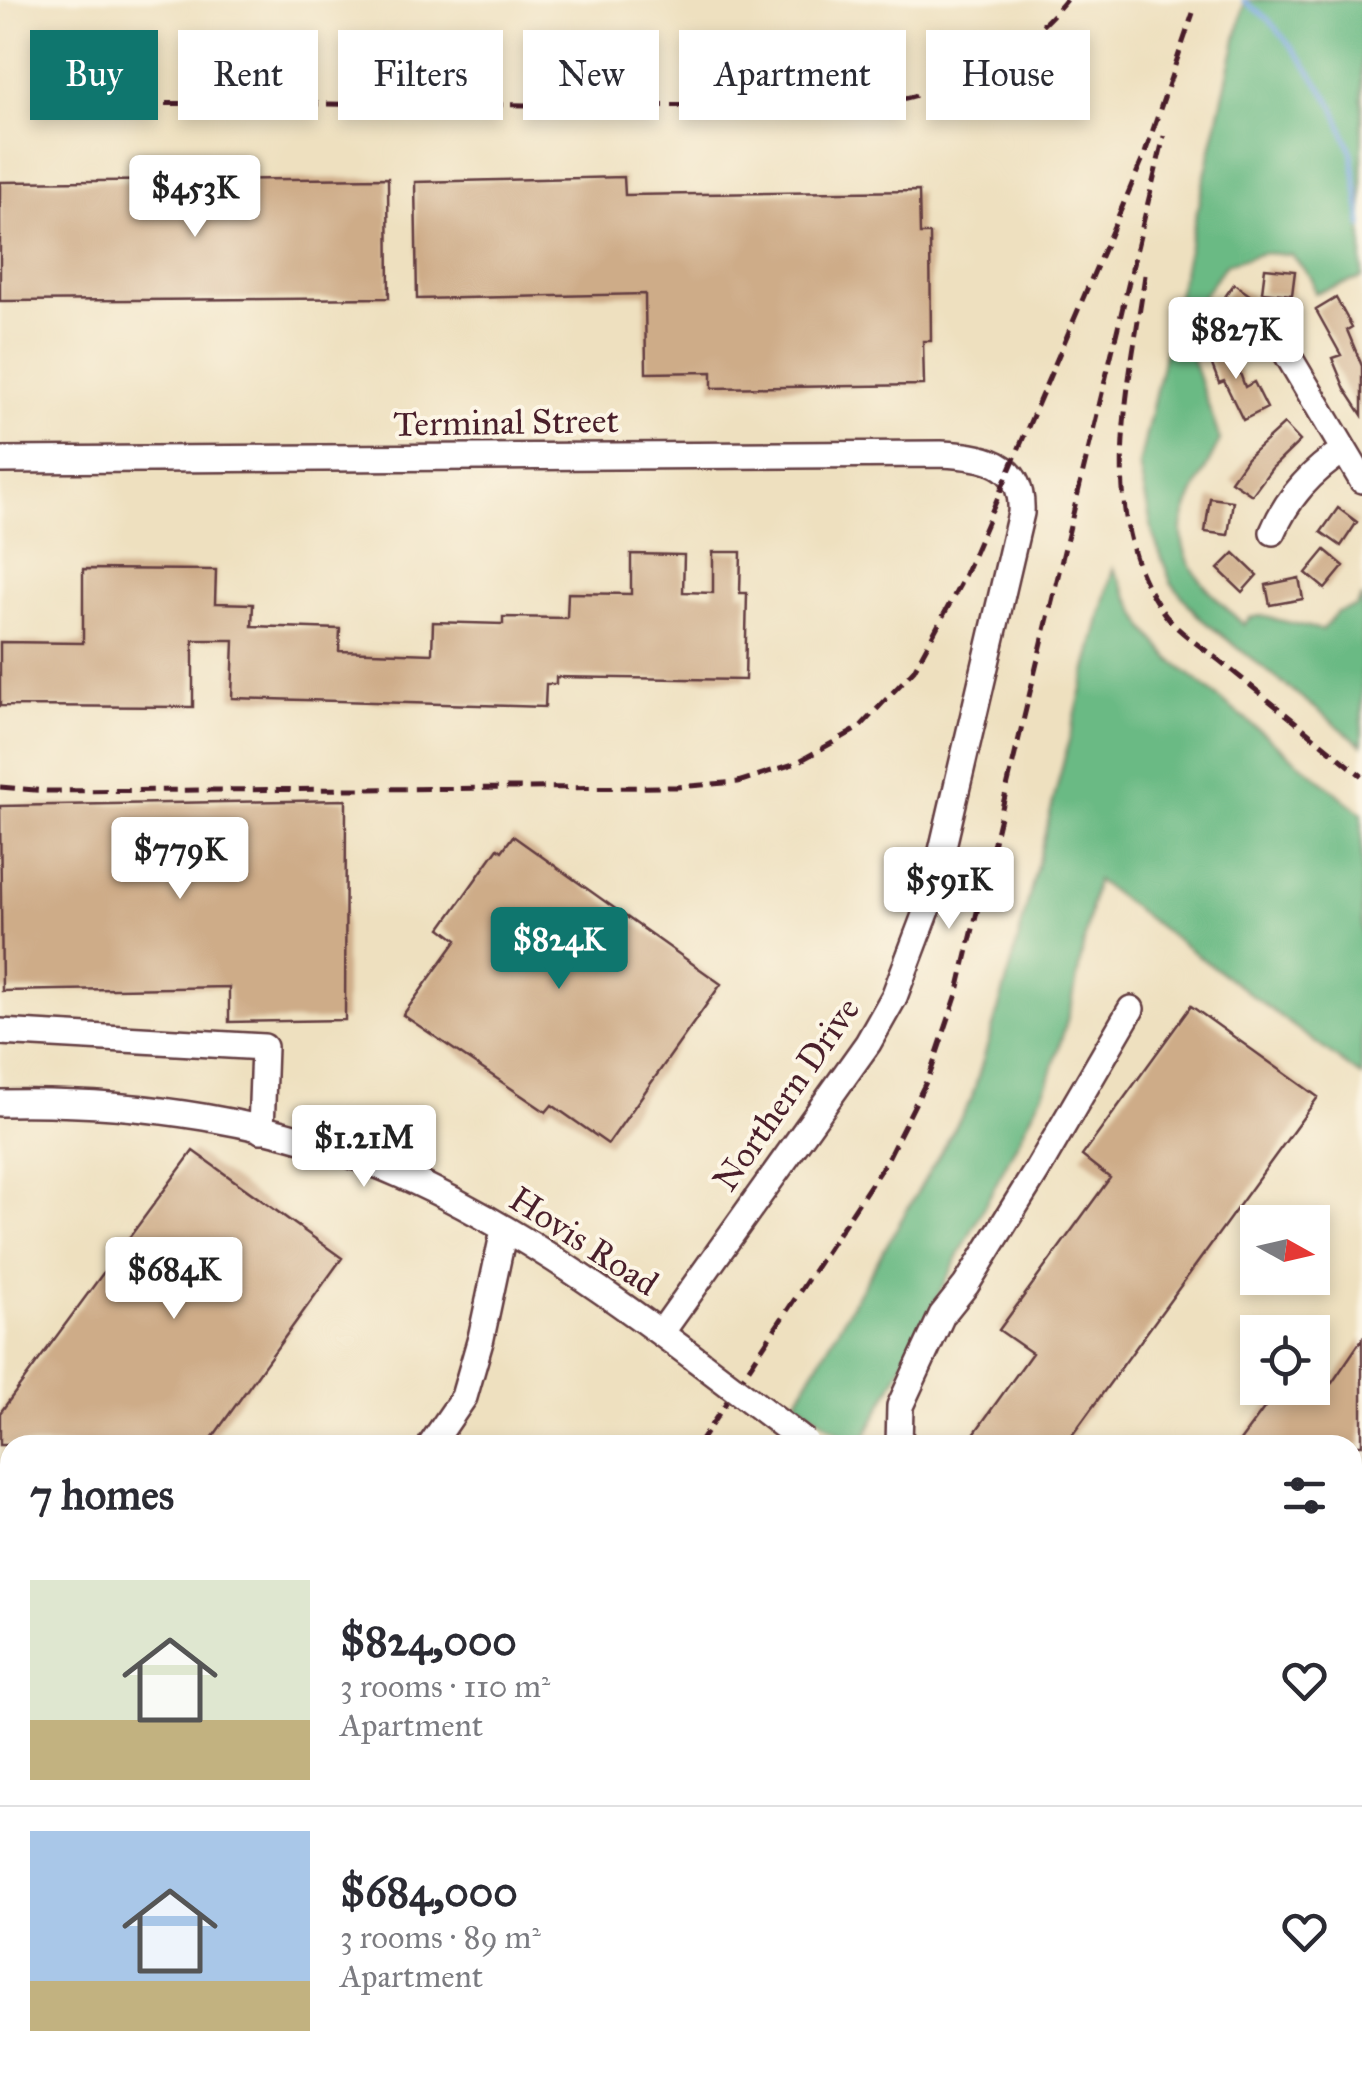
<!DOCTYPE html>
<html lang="en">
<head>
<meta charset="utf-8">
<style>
  body { margin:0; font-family:"IM FELL Great Primer",serif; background:#f2f2f3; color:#2b2b33; height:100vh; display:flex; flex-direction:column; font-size:38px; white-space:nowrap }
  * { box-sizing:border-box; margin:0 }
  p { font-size:32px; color:#7c7c81 }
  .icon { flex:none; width:55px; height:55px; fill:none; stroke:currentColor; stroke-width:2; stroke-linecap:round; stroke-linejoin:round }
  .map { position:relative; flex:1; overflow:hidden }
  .side { position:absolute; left:0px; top:1435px; width:1362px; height:642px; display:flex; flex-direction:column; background:#fff; border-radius:30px 30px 0 0; box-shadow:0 5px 15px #0003 }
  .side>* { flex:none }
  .top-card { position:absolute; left:30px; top:30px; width:1302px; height:90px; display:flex; gap:20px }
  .needle { width:65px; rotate:98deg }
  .controls { position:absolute; left:1240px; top:1205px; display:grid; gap:20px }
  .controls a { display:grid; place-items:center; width:90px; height:90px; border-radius:0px; background:#fff; box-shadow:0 5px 15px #0003; font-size:50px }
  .price { position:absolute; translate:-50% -85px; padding:0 22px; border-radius:10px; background:#fff; color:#222; font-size:32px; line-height:65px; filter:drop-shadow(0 2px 5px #0008) }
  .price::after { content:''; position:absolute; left:50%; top:60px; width:30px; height:22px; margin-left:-15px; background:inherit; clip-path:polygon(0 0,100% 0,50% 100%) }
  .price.on { background:#0f766e; color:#fff }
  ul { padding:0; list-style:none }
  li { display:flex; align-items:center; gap:30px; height:250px; padding:0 30px }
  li+li { border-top:2px solid #e1e1e2 }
  li span { display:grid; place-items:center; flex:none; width:280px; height:200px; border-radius:0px; color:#555 }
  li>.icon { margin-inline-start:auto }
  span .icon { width:120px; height:120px; fill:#fffc; stroke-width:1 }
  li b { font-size:42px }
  h2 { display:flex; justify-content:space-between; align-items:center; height:120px; padding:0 30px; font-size:42px }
  .pill { padding:0 35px; border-radius:0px; background:#fff; box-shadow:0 5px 15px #0003; font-size:35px; line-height:90px }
  .pill.on { background:#0f766e; color:#fff }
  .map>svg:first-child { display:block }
  .forest { fill:#6bba84; stroke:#5a6c58; stroke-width:2.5 }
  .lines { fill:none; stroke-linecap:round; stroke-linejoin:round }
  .stream { stroke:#74a6df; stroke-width:5 }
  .building { fill:#ceac88 }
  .minor-casing { stroke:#633c41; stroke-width:30 }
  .minor { stroke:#fff; stroke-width:25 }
  .rail { stroke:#4a1f2b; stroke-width:5; stroke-dasharray:15 8; stroke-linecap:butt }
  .minor-bridge-casing { stroke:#633c41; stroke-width:30; stroke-linecap:butt }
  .minor-bridge { stroke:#fff; stroke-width:25 }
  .labels { text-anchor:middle; stroke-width:8; stroke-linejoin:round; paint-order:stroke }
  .street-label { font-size:35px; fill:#4a1f2b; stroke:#fcf5e5 }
</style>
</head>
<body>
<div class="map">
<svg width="1362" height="2077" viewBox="0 0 1362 2077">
  <rect width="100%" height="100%" fill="#fcf5e5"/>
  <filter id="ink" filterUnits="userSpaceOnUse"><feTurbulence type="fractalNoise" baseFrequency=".01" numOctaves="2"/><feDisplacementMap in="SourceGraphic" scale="20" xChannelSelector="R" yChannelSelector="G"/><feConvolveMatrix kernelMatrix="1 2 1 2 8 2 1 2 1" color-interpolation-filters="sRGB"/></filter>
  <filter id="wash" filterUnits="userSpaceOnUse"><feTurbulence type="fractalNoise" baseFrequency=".0048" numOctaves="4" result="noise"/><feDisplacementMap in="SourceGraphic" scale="40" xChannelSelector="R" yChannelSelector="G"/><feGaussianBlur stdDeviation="2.25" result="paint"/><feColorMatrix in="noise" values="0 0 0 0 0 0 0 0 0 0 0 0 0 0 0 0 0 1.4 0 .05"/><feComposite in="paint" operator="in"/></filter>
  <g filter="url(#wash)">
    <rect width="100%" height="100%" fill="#eee0bf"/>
    <path class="forest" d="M1245,0H1362V278L1315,293L1312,279L1292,255L1263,253L1226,264L1202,297L1222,326L1221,340L1190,352L1220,440C1211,460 1183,508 1182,528C1180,570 1217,599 1244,625L1249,618L1261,616L1322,630L1337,612L1356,607L1362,596V745L1200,618L1171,582L1153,535L1139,465Z
      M1113,568L1145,628L1170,659L1362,813V1077L1096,880L1072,1004L1048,1083L861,1445H854L796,1401L971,1100L1011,967Z
      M359,2068H504L502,2077H354Z"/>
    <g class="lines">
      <path class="stream" d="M1243,0L1268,19L1303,61L1334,107L1352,153L1362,226"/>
    </g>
    <g id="blocks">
      <path class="building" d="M624,177L625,195L919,191L920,234H930L931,341H923L924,385L712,388V372L646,373L645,294L417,299L415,182Z
        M388,178L389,298L0,301V182Z
        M1265,268L1295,271L1292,295L1262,292Z
        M1234,284L1254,298L1237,322L1217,308Z
        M1336,298L1352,327L1347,330L1362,366V415L1345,389L1332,358L1341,355L1316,310Z
        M1229,343L1245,387L1254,382L1267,408L1243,420L1224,381L1219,383L1207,352Z
        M1284,424L1300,441L1272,468L1252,495L1231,481L1247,458Z
        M1210,498L1233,501L1228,535L1205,532Z
        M1338,508L1357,522L1341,546L1321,532Z
        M1325,550L1344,566L1325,589L1306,573Z
        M713,552H741L740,593H747L745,680L556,677V684H546L545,707L232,698L234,640H193V707L0,706V642L83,643V569L216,570L215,603L253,604L252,626L340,629L339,651L432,654L433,622L503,624V617L567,618L568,593L631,594V554L684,555L683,592L713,593Z
        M1234,553L1257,575L1242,592L1218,569Z
        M1299,578L1303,599L1270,605L1266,585Z
        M346,800L345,1020L229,1022V987L2,991L0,806Z
        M513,836L721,984L608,1144L552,1105L546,1112L403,1015L457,940L441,928L498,848L502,851Z
        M1191,1006L1318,1097L1065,1445H966L1032,1353L999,1330L1110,1178L1082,1156Z
        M193,1151L342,1258L207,1445H0V1413Z
        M1362,1339V1445H1237L1279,1388H1312V1369L1332,1383Z"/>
    </g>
  </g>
  <g filter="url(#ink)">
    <use href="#blocks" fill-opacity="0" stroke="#633c41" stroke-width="2.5"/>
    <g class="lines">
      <g class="minor-casing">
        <path id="minor" d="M1277,337L1362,480
          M0,460L941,454C982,456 1024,461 1021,513L930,902L894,997L868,1043L661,1333
          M1273,532C1288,496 1312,471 1344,450
          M0,1032L264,1047L261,1130
          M0,1103C135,1100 277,1120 401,1175C507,1222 605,1291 697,1360
          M431,1445L464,1397L481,1338L504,1230
          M899,1445L900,1406L942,1315L966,1285L1036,1172L1131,1009
          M1352,1792L1362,1778
          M1352,1843L1362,1850
          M0,1957L10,1955
          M1025,2077L1027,2068
          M1058,2077L1060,2068
          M1085,2077L1098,2068"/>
      </g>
      <use href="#minor" class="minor"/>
      <path class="rail" d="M51,103L807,106C830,105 854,106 878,103C949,94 1020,56 1066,0
        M1145,275C1130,384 1093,519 1166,616C1181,635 1207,650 1225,665C1271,702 1316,739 1362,776
        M0,787L47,791L677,787L738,782L796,763L859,728L914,670L962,581L1144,156L1193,13
        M698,1445L887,1160L930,1074L958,991L1164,136
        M252,2077L258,2068"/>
      <g class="minor-bridge-casing">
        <path id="minor-bridge" d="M697,1360L805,1442"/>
      </g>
      <use href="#minor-bridge" class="minor-bridge"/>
    </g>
  </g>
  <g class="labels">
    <g class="street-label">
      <text transform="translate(506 422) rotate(-1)" y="12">Terminal Street</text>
      <text transform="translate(786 1094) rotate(-55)" y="12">Northern Drive</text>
      <text transform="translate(584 1241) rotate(33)" y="12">Hovis Road</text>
    </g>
  </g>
</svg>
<div class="controls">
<a><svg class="needle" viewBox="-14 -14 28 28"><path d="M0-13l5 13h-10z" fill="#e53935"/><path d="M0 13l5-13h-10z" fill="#7c7c81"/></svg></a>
<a><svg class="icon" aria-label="locate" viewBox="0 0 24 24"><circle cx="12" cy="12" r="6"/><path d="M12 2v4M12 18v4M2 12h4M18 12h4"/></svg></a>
</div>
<b class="price" style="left:195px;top:240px">$453K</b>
<b class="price" style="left:1236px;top:382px">$827K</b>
<b class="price" style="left:180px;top:902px">$779K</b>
<b class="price" style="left:949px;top:932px">$591K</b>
<b class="price on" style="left:559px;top:992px">$824K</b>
<b class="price" style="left:364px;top:1190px">$1.21M</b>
<b class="price" style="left:174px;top:1322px">$684K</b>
<div class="top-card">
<a class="pill on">Buy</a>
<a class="pill">Rent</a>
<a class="pill">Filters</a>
<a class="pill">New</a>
<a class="pill">Apartment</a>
<a class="pill">House</a>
</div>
<section class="side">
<h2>7 homes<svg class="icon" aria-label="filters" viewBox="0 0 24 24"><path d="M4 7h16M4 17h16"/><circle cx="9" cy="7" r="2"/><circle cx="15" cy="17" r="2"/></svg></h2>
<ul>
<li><span style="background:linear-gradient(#dfe7d0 70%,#c2b280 0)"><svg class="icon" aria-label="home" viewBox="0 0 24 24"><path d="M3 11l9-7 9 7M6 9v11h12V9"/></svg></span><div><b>$824,000</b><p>3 rooms · 110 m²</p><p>Apartment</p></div><svg class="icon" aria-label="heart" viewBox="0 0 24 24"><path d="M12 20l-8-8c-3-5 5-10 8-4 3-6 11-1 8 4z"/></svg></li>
<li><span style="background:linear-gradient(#a9c7e8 75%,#c2b280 0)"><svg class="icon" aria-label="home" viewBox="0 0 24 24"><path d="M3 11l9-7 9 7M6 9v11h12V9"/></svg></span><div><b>$684,000</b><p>3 rooms · 89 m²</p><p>Apartment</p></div><svg class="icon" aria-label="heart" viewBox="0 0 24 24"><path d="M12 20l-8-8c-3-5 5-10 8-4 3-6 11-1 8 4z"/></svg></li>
</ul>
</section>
</div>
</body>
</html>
